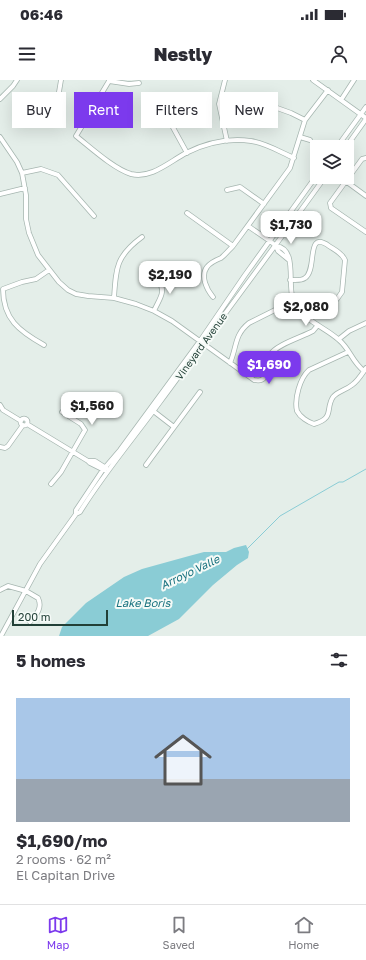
<!DOCTYPE html>
<html lang="en">
<head>
<meta charset="utf-8">
<style>
  body { margin:0; font-family:"Golos Text",sans-serif; background:#f7f7f7; color:#2b2b33; height:100vh; display:flex; flex-direction:column; font-size:15px; white-space:nowrap }
  * { box-sizing:border-box; margin:0 }
  p { font-size:13px; color:#7c7c81 }
  .icon { flex:none; width:22px; height:22px; fill:none; stroke:currentColor; stroke-width:2; stroke-linecap:round; stroke-linejoin:round }
  .map { position:relative; height:556px; overflow:hidden }
  .drawer { display:flex; flex-direction:column; background:#fff; flex:1 }
  .drawer>* { flex:none }
  .top-card { position:absolute; left:12px; top:12px; width:342px; height:36px; display:flex; gap:8px }
  .buttons { position:absolute; left:310px; top:60px; display:grid; gap:8px }
  .buttons a { display:grid; place-items:center; width:44px; height:44px; border-radius:0px; background:#fff; box-shadow:0 4px 16px #0002; font-size:20px }
  .scale { position:absolute; left:12px; bottom:10px; width:96px; box-sizing:border-box; padding-left:4px; border:2px solid #224037; border-top:0; font-size:11px; line-height:14px; white-space:nowrap; color:#224037; -webkit-text-stroke:3px #f5faf7; paint-order:stroke }
  .price { position:absolute; translate:-50% -34px; padding:0 9px; border-radius:8px; background:#fff; color:#222; font-size:13px; line-height:26px; filter:drop-shadow(0 1px 2px #0008) }
  .price::after { content:''; position:absolute; left:50%; top:24px; width:12px; height:9px; margin-left:-6px; background:inherit; clip-path:polygon(0 0,100% 0,50% 100%) }
  .price.active { background:#7c3aed; color:#fff }
  ul { padding:0; list-style:none }
  li { display:grid; align-content:center; gap:8px; height:212px; padding:0 16px }
  li+li { border-top:1px solid #e1e1e2 }
  li span { display:grid; place-items:center; height:124px; border-radius:0px; color:#555 }
  li>.icon { margin-inline-start:auto }
  span .icon { width:72px; height:72px; fill:#fffc; stroke-width:1 }
  li b { font-size:17px }
  h2 { display:flex; justify-content:space-between; align-items:center; height:48px; padding:0 16px; font-size:17px }
  .pill { padding:0 14px; border-radius:0px; background:#fff; box-shadow:0 4px 16px #0002; font-size:14px; line-height:36px }
  .pill.active { background:#7c3aed; color:#fff }
  .status { display:flex; justify-content:space-between; align-items:center; height:28px; padding:0 20px; background:#fff; direction:ltr }
  .status svg { height:11px; fill:currentColor }
  header { display:flex; justify-content:space-between; align-items:center; height:52px; padding:0 16px; background:#fff; font-size:18px; font-weight:800 }
  .tabs { display:flex; justify-content:space-around; align-items:center; height:56px; border-top:1px solid #e1e1e2; background:#fff; font-size:11px; color:#7c7c81 }
  .tabs a { display:grid; justify-items:center; gap:2px }
  .tabs .active { color:#7c3aed }
  .map>svg:first-child { display:block }
  .water { fill:#8accd5 }
  .lines { fill:none; stroke-linecap:round; stroke-linejoin:round }
  .stream { stroke:#8accd5; stroke-width:1 }
  .minor-casing { stroke:#a6b6b0; stroke-width:5.5 }
  .minor { stroke:#fff; stroke-width:4 }
  .labels { text-anchor:middle; stroke-width:4; stroke-linejoin:round; paint-order:stroke }
  .street-label { font-size:10px; fill:#224037; stroke:#f5faf7 }
  .water-label { font-size:11px; font-style:italic; fill:#19727f; stroke:#f5faf7 }
</style>
</head>
<body>
<div class="status"><b>06:46</b><svg viewBox="0 0 49 12"><path d="M0 12V9h3v3zM5 12V6h3v6zM10 12V3h3v9zM15 12V0h3v12zM26 1h20v11H26zM47 4h2v5h-2z"/></svg></div>
<header><svg class="icon" aria-label="menu" viewBox="0 0 24 24"><path d="M4 6h16M4 12h16M4 18h16"/></svg>Nestly<svg class="icon" aria-label="person" viewBox="0 0 24 24"><circle cx="12" cy="8" r="4"/><path d="M4 21q1-7 8-7t8 7"/></svg></header>
<div class="map">
<svg width="366" height="556" viewBox="0 0 366 556">
  <rect width="100%" height="100%" fill="#e4eee9"/>
  <path class="water" d="M246,465L249,472L248,478L237,485L213,505L179,539L148,556H59L62,547L86,523L124,497L142,489L189,476L204,472H226L234,468Z"/>
  <g class="lines">
    <path class="stream" d="M247,469L280,436L339,402H343L366,389"/>
    <g class="minor-casing">
      <path id="minor" d="M109,0V1L76,56C90,67 114,89 131,94C151,99 169,82 186,73C206,63 229,58 251,61C266,63 280,72 294,78
        M225,0L219,24L227,61
        M313,0L366,38
        M109,1L129,4L139,3
        M0,19L13,6L17,0
        M341,20L354,0
        M266,24L291,33L305,40
        M95,26L122,41
        M172,31L170,42L187,73
        M44,33L58,18L61,0
        M0,57L17,82L22,93L26,115V139L29,153L38,175L59,202L68,210L76,214L88,216L114,218L136,224L154,231L172,241L254,300C271,304 264,285 270,275C275,265 302,257 313,251L318,245
        M300,57L310,60
        M337,67L366,27
        M346,67L366,39
        M366,78L362,79L330,123L331,128L366,152
        M22,93L41,89L58,95L94,136
        M340,97L366,116
        M227,110L240,107L264,124
        M0,114L25,108
        M187,133L233,166
        M248,146L270,161L276,166L278,171L289,180
        M276,166C298,169 287,203 293,220C300,239 325,247 339,260C350,269 352,282 364,291
        M290,200C295,200 301,201 305,198C318,189 305,149 329,166C335,170 342,173 345,180L342,212L337,219L312,233L307,237
        M213,217C207,210 200,196 207,187C210,183 216,180 221,178C225,175 229,170 233,166L290,88L305,40L328,10
        M114,218C116,188 116,176 142,157
        M154,231C159,219 167,212 158,200
        M339,259L349,251L366,243
        M44,265C19,251 3,239 3,209L22,202L36,199L49,190
        M348,272L309,290C300,298 294,319 297,331C300,337 308,342 314,344C335,338 325,329 333,317C338,311 346,310 352,305C358,301 362,294 366,288
        M230,283C237,267 234,255 249,243L293,221
        M0,325L3,330L21,341
        M152,330L174,347
        M20.5 342a3.5 3.5 0 1 1 7 0a3.5 3.5 0 1 1-7 0Z
        M27,344L88,381L90,383L104,390
        M0,367L5,368L8,366L23,345
        M88,381H95L106,388
        M146,385L200,312
        M51,404L61,392L85,350L81,344L62,332
        M76,434V430L102,391L120,370L200,261L245,195L317,95
        M0,510L8,506L26,511L38,518C43,528 36,535 30,542
        M1,556L40,484L76,434L80,432C104,393 133,359 160,322C215,247 271,172 325,97"/>
    </g>
    <use href="#minor" class="minor"/>
  </g>
  <g class="labels">
    <g class="street-label">
      <text transform="translate(201 266) rotate(-54)" y="4">Vineyard Avenue</text>
    </g>
    <g class="water-label">
      <text transform="translate(190 492) rotate(-26)" y="4">Arroyo Valle</text>
      <text x="143" y="527">Lake Boris</text>
    </g>
  </g>
</svg>
<div class="buttons">
<a><svg class="icon" aria-label="layers" viewBox="0 0 24 24"><path d="M12 4l9 5-9 5-9-5zM3 14l9 5 9-5"/></svg></a>
</div>
<div class="scale">200 m</div>
<b class="price" style="left:291px;top:165px">$1,730</b>
<b class="price" style="left:170px;top:215px">$2,190</b>
<b class="price" style="left:306px;top:247px">$2,080</b>
<b class="price active" style="left:269px;top:305px">$1,690</b>
<b class="price" style="left:92px;top:346px">$1,560</b>
<div class="top-card">
<a class="pill">Buy</a>
<a class="pill active">Rent</a>
<a class="pill">Filters</a>
<a class="pill">New</a>
</div>
</div>
<section class="drawer">
<h2>5 homes<svg class="icon" aria-label="filters" viewBox="0 0 24 24"><path d="M4 7h16M4 17h16"/><circle cx="9" cy="7" r="2"/><circle cx="15" cy="17" r="2"/></svg></h2>
<ul>
<li><span style="background:linear-gradient(#a9c7e8 65%,#9aa5b1 0)"><svg class="icon" aria-label="home" viewBox="0 0 24 24"><path d="M3 11l9-7 9 7M6 9v11h12V9"/></svg></span><div><b>$1,690/mo</b><p>2 rooms · 62 m²</p><p>El Capitan Drive</p></div></li>
</ul>
</section>
<nav class="tabs">
<a class="active"><svg class="icon" aria-label="map" viewBox="0 0 24 24"><path d="M3 6l6-2 6 2 6-2v14l-6 2-6-2-6 2zM9 4v14M15 6v14"/></svg>Map</a>
<a><svg class="icon" aria-label="saved" viewBox="0 0 24 24"><path d="M7 4h10v16l-5-4-5 4z"/></svg>Saved</a>
<a><svg class="icon" aria-label="home" viewBox="0 0 24 24"><path d="M3 11l9-7 9 7M6 9v11h12V9"/></svg>Home</a>
</nav>
</body>
</html>
